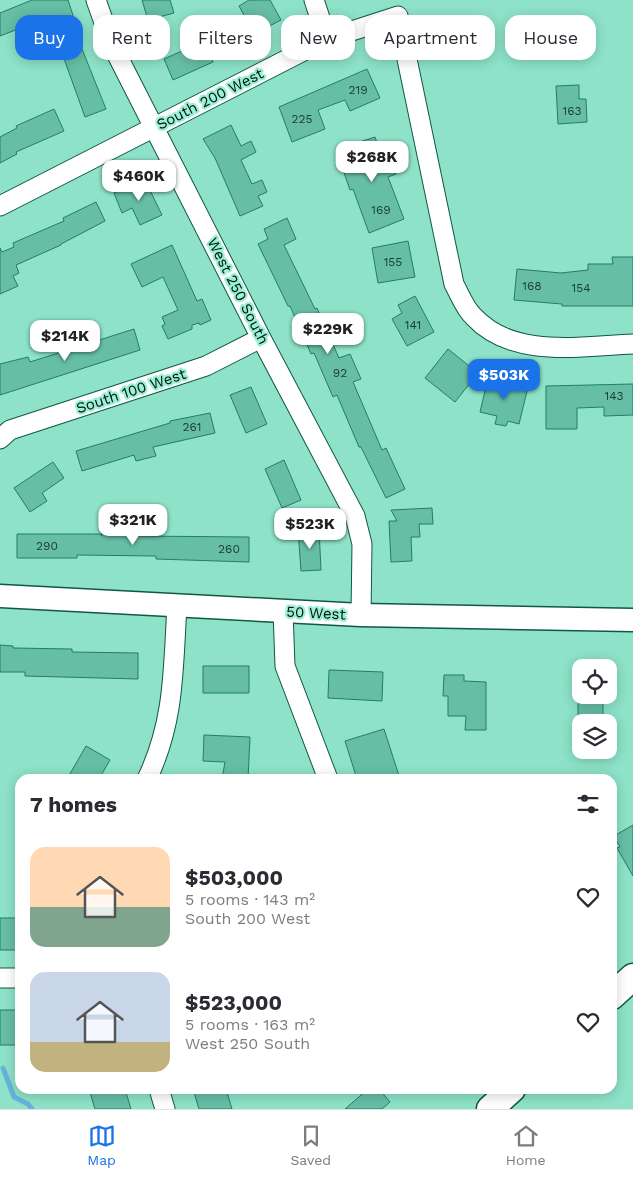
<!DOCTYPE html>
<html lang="en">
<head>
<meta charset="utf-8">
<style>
  body { margin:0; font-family:"Work Sans",sans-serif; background:#f7f7f7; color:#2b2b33; height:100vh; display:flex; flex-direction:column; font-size:19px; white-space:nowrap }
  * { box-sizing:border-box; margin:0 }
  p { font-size:16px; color:#7c7c81 }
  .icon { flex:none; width:28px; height:28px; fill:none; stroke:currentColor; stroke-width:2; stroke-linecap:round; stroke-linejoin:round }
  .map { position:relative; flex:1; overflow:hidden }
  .sheet { position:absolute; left:15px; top:774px; width:602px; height:320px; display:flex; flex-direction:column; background:#fff; border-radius:15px; box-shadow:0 2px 12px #0003 }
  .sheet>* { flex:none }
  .hud { position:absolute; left:15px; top:15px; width:604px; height:45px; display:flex; gap:10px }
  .fabs { position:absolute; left:572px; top:659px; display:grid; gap:10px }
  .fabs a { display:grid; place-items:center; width:45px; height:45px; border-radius:10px; background:#fff; box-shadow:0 2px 12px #0003; font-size:25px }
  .price { position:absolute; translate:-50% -42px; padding:0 11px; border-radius:10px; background:#fff; color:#222; font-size:16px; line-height:32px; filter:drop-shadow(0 1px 2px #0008) }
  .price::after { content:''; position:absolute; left:50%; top:30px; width:15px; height:11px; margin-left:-8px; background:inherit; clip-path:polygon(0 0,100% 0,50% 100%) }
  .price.on { background:#1a73e8; color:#fff }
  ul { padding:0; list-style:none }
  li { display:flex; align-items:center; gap:15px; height:125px; padding:0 15px }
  li span { display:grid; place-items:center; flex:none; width:140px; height:100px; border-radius:15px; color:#555 }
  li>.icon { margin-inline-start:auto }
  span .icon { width:60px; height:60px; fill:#fffc; stroke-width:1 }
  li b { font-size:21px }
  h2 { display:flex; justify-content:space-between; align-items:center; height:60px; padding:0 15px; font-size:21px }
  .tag { padding:0 18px; border-radius:15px; background:#fff; box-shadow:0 2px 12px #0003; font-size:18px; line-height:45px }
  .tag.on { background:#1a73e8; color:#fff }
  .tab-bar { display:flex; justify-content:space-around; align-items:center; height:70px; border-top:1px solid #e1e1e2; background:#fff; font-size:14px; color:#7c7c81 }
  .tab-bar a { display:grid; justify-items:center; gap:2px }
  .tab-bar .on { color:#1a73e8 }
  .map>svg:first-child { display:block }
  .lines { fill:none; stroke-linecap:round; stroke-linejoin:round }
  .stream { stroke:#68b3da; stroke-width:5 }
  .building { fill:#66bea5; stroke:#237d67 }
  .minor-casing { stroke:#115747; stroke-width:21 }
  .tertiary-casing { stroke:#115747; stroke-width:25 }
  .secondary-casing { stroke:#115747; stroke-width:29 }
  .minor { stroke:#fff; stroke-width:19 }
  .tertiary { stroke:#fff; stroke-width:22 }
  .secondary { stroke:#fff; stroke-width:26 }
  .labels { text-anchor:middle; stroke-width:4.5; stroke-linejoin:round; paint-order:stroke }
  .number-label { font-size:12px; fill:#1a3d32 }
  .street-label { font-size:15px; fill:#00120b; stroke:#9aefd5 }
</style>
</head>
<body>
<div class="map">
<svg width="633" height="1109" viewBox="0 0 633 1109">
  <rect width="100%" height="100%" fill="#8de2c8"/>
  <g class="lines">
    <path class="stream" d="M3,1068L14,1097L28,1104L32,1109"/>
  </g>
  <path class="building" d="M32,0H68L82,43L80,44L106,109L85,117L49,17L0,36V13Z
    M142,0H170L174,13L148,20Z
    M249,0H270L281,20L254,34L239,6Z
    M192,37L194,43L203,39L213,62L173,80L164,59L184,50L180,42Z
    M367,69L380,98L350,111L345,100L318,110L325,129L292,142L279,107Z
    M579,85V99H586L587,122L558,124L556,86Z
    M54,109L64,131L16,152L17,154L0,163V137L17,128L16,126Z
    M231,125L241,146L251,141L256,152L241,160L252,184L262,180L267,192L258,196L263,206L240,216L215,158L203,139Z
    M375,137L380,152L388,149L396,174L388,177L404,219L369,233L353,189L350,190L340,161L345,159L341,148Z
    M144,178L162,215L140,225L132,208L122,213L114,193Z
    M96,202L105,221L61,244V245L16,265L19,273L13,276L18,286L0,294V248L2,252L14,247L13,243L64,221L63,218Z
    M287,218L296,239L284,245L315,309L317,308L339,358L350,354L361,379L353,382L382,450L386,448L405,489L386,498L361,447H359L337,395L333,397L314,353L311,354L290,306H288L258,244L268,239L264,229Z
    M408,241L415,277L378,283L372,248Z
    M172,245L197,301L202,299L211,320L200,325L199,323L192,325V329L168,339L162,326L165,324L162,317L178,310L163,277L142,287L131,264Z
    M612,257H633V306H562V304L514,300L517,269L561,273L588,270V264H613Z
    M415,296L434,332L407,346L392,319L402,313L398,305Z
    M134,329L140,350L0,395V364L28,357L30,362Z
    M448,349L478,373L455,402L425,378Z
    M488,378L528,387L519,424L508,421L506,426L495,424L497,416L480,412Z
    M633,384V415L604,416V407L577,408V429H546V386Z
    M251,387L267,424L246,433L230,395Z
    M210,413L215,433L153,447L156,456L136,461L134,455L82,471L76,451L170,423V421Z
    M284,460L301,500L282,508L265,469Z
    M53,462L64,478L42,493L47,501L30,512L14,488Z
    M432,508L433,524H419L420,537H411L412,561L391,562L389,521H397L391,510Z
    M100,525L137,526V536L249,537V562L156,559V556L77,555V558H17V534H100L102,536Z
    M319,529L321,570L301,571L298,530Z
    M0,645L13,646V648L72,649V652L138,653V679L25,676V672H0Z
    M203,666H249V693H203Z
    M329,670L383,672L382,701L328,698Z
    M444,675H464V681L486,682V730H465L466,716H448V696H443Z
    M578,695H603V722H578Z
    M384,729L400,779H357L345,741Z
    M204,735L250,737L248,779H222L225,762L203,761Z
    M86,746L110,760L99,779H67Z
    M633,825V876L617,848L620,847L614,836Z
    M0,918H20V950H0Z
    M0,1010H20V1045H0Z
    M89,1089H125L131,1109H95Z
    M193,1089H226L232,1109H199Z
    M368,1089H379L390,1102L382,1109H345Z"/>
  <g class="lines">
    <g class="minor-casing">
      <path id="minor" d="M96,0L112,45L261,338L355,516L362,544L361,615
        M314,0L327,39
        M0,206L327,39L398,16L454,284C460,295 465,309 474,317C513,359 581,346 633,344
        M0,439L10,430L206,366L261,338
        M283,611L285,666L328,779
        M147,779C175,721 173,668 177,606
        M0,978H20
        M159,1089L165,1109"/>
    </g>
    <g class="tertiary-casing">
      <path id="tertiary" d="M0,596L361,615L633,620"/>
    </g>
    <g class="secondary-casing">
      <path id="secondary" d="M612,996L633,977
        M490,1109L512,1089"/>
    </g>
    <use href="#minor" class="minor"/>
    <use href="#tertiary" class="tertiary"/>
    <use href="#secondary" class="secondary"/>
  </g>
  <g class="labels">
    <g class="number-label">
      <text x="358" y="94">219</text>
      <text x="572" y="115">163</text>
      <text x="302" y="123">225</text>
      <text x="381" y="214">169</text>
      <text x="393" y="266">155</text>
      <text x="532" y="290">168</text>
      <text x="581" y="292">154</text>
      <text x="413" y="329">141</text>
      <text x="340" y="377">92</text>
      <text x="614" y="400">143</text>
      <text x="192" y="431">261</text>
      <text x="47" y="550">290</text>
      <text x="229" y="553">260</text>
    </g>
    <g class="street-label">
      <text transform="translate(210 99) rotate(-27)" y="5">South 200 West</text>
      <text transform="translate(238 291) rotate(63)" y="5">West 250 South</text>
      <text transform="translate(131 391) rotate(-18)" y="5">South 100 West</text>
      <text transform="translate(316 613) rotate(3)" y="5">50 West</text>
    </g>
  </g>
</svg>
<div class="fabs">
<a><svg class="icon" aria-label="locate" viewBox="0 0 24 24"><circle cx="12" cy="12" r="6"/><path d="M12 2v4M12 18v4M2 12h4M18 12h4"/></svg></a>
<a><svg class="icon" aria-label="layers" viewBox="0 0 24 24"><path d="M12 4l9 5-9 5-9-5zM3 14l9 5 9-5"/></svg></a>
</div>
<b class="price" style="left:372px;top:183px">$268K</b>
<b class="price" style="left:139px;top:202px">$460K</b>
<b class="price" style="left:328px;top:355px">$229K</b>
<b class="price" style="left:65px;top:362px">$214K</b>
<b class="price on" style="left:504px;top:401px">$503K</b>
<b class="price" style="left:133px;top:546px">$321K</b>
<b class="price" style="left:310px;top:550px">$523K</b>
<div class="hud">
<a class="tag on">Buy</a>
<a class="tag">Rent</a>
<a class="tag">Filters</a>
<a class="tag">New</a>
<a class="tag">Apartment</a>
<a class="tag">House</a>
</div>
<section class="sheet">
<h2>7 homes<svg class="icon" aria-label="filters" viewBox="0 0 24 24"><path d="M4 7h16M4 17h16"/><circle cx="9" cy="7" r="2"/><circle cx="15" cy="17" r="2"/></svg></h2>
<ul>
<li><span style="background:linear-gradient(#ffd9b3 60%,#7fa58c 0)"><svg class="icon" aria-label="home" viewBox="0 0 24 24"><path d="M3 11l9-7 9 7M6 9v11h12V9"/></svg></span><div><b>$503,000</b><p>5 rooms · 143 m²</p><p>South 200 West</p></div><svg class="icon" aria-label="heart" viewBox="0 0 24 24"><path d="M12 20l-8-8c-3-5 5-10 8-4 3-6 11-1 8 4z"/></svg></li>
<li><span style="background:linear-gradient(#c9d6e8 70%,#c2b280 0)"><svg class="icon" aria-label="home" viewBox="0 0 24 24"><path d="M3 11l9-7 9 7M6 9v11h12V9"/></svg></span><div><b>$523,000</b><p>5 rooms · 163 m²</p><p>West 250 South</p></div><svg class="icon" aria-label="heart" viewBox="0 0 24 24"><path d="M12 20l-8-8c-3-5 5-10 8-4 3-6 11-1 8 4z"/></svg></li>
</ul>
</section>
</div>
<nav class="tab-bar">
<a class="on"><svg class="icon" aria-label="map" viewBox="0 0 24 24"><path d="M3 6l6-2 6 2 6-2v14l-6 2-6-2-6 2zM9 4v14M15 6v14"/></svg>Map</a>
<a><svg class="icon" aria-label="saved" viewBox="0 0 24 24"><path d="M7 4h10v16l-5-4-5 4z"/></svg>Saved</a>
<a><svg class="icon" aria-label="home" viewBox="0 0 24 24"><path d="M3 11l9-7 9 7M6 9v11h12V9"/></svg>Home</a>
</nav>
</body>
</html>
